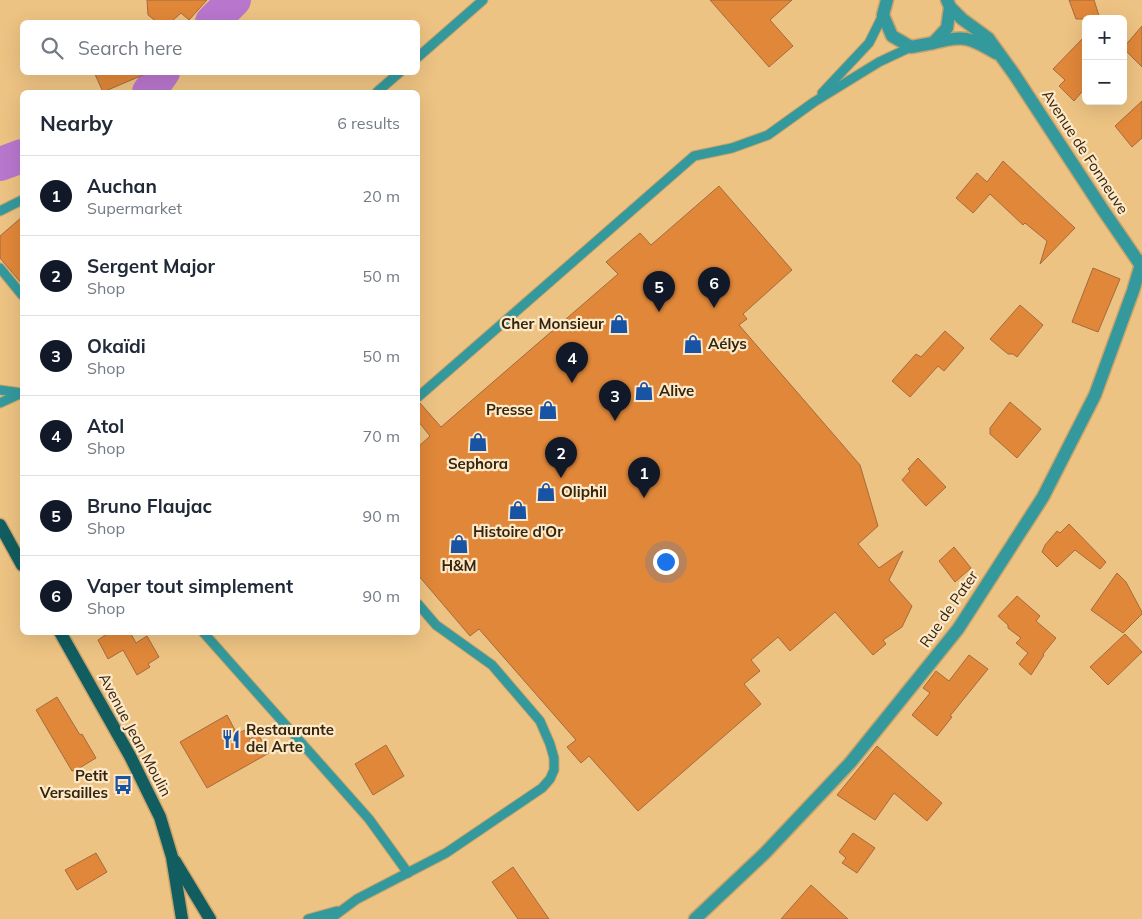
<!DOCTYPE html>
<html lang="en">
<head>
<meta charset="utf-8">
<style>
  body { margin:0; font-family:Mulish,sans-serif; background:#f6f6f7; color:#1f2937 }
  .controls { position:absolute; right:15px; top:15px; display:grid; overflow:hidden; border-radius:8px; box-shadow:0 5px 20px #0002 }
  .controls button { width:45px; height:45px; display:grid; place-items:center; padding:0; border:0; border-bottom:1px solid #e0e1e3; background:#fff; color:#1f2937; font:25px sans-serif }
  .you { position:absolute; left:665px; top:561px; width:18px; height:18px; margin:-12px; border:4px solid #fff; border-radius:50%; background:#1a73e8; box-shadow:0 0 0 8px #1a73e833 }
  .badge { display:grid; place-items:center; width:32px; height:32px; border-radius:50%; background:#111827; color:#fff; font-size:16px; font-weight:700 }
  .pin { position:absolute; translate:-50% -41px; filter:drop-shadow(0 1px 2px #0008) }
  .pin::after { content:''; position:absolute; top:26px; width:18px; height:15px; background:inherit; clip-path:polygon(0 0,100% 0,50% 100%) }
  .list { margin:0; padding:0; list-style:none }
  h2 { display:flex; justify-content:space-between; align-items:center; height:65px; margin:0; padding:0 20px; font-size:21px }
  h2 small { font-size:16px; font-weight:400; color:#747a83 }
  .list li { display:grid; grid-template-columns:32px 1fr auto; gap:15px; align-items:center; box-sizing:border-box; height:80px; padding:0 20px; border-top:1px solid #e0e1e3 }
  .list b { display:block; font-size:19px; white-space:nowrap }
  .list p { margin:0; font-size:16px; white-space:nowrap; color:#747a83 }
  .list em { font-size:16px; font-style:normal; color:#747a83 }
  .icon { flex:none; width:28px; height:28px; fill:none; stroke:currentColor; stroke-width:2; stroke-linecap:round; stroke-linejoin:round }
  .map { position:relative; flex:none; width:1142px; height:919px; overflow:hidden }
  .search { position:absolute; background:#fff; box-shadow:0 5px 20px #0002; left:20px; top:20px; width:400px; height:55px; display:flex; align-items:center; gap:12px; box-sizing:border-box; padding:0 18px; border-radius:8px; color:#747a83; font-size:19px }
  .panel { position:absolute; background:#fff; box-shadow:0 5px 20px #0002; left:20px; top:90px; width:400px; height:545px; border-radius:8px }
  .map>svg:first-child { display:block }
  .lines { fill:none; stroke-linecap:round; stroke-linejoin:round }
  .river { stroke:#b876cc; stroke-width:34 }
  .building { fill:#e08739; stroke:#a46b3e }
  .service-casing { stroke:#c8a36b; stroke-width:11 }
  .tertiary-casing { stroke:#c8a36b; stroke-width:15 }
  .primary-casing { stroke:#c8a36b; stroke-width:15 }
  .service { stroke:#34999c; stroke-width:9 }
  .tertiary { stroke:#34999c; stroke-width:12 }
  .primary { stroke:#115d5f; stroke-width:12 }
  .labels { text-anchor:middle; stroke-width:4.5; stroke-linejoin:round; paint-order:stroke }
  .street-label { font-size:15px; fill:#35250a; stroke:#fde8c9 }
  .poi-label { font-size:15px; font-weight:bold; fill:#35250a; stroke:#fde8c9; text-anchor:start }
</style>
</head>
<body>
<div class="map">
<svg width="1142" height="919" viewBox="0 0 1142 919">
  <rect width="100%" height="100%" fill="#edc383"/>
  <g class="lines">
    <!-- river -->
    <g class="river">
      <polyline points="212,22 234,0"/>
      <polyline points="149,92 163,72"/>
      <polyline points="0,164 22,156"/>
    </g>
  </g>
  <!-- building -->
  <g class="building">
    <polygon points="147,0 207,0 189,20 181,13 171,22 157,22 148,15"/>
    <polygon points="710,0 792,0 770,20 793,46 769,67"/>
    <polygon points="1069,0 1094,0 1100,19 1076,19"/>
    <polygon points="1142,26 1142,67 1123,48"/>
    <polygon points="1086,35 1086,87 1074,101 1059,86 1065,80 1053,69"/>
    <polygon points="94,72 150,72 103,92"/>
    <polygon points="1142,101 1142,138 1132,147 1115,126"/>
    <polygon points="1003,161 1075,228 1040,264 1047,241 1025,223 1023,225 990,194 973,213 956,198 977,173 987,182"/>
    <polygon points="719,186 792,270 743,314 747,319 739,325 860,465 878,526 858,544 879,568 903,551 889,580 912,606 902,627 883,640 886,644 873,655 835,612 790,651 778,637 751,660 760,671 744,684 761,704 638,811 589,756 581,763 567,747 576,740 479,629 470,636 418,575 418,447 430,436 418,421 418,403 420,403 441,427 618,274 606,262 620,250 640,233 651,245"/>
    <polygon points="22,217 22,284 0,258 0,236"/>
    <polygon points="1093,268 1120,279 1098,332 1072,322"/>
    <polygon points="1020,305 1043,325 1017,357 1013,354 1008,354 990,339"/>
    <polygon points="945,331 964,348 944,371 938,366 910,397 892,381 916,354 921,357"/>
    <polygon points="1010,402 1041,429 1017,458 990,434 990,428"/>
    <polygon points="918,458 946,487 926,506 902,480 910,471 908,469"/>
    <polygon points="1069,524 1106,562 1100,569 1075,550 1057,567 1042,552 1045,545 1057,531 1060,533"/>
    <polygon points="954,547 971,568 955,582 939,561"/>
    <polygon points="1117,573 1126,582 1142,612 1142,614 1123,633 1091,610"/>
    <polygon points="1017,596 1040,616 1036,621 1056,638 1043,654 1044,655 1031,675 1019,664 1028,653 1016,643 1021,638 1008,628 1008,625 998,616"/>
    <polygon points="110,632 130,632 136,643 147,636 159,657 148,664 150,667 137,675 123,650 108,659 98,640"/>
    <polygon points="1125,634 1142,652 1108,685 1090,667"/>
    <polygon points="969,655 988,669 950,716 952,717 937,736 912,715 930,693 923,688 936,671 949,681"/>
    <polygon points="57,697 80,735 82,734 96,758 76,770 72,771 36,710"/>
    <polygon points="227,715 237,734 245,730 250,739 258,734 269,753 207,788 180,742"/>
    <polygon points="386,745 404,776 373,795 355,764"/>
    <polygon points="877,746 942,803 927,821 894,793 875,820 837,795"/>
    <polygon points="853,833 875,848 857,873 842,863 846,858 839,852"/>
    <polygon points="96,853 107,872 77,890 65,870"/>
    <polygon points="513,867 549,919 518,919 492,882"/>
    <polygon points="811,885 848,919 781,919"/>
  </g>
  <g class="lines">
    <!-- service casing -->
    <g class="service-casing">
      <g id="service">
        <polyline points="418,57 483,0"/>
        <polyline points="377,92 400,72"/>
        <polyline points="822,93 869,43 883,15"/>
        <polyline points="0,211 22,200"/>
        <polyline points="0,268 22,295"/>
        <polyline points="0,390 22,393"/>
        <polyline points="418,397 694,156 732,148 768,135 814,102 879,62 911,47"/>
        <polyline points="0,403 22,393"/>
        <polyline points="203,632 369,819 408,873"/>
        <polyline points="308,919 337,911"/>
        <polyline points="330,919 357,899 446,853 542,788 550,779 554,770 554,758 550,744 540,721 492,665 436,625 418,604"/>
      </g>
    </g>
    <!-- tertiary casing -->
    <g class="tertiary-casing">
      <g id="tertiary">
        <polyline points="887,0 883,15 892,36 911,47 933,43 947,28 950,7"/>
        <polyline points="947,0 950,7 962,19 988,38 1014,74 1103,210 1142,267"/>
        <path d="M 933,43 C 964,35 969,37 996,53"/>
        <polyline points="695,919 765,853 850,763 958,629 1043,497 1095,395 1133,291 1142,261"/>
      </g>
    </g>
    <!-- primary casing -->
    <g class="primary-casing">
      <g id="primary">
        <polyline points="0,525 22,565"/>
        <polyline points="60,632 130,756 160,817 172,857 182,919"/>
        <polyline points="175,861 210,919"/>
      </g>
    </g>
    <!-- service -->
    <use href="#service" class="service"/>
    <!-- tertiary -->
    <use href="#tertiary" class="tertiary"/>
    <!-- primary -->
    <use href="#primary" class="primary"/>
  </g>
  <!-- icons -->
  <defs>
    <g id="shop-bare" transform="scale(1.5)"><path d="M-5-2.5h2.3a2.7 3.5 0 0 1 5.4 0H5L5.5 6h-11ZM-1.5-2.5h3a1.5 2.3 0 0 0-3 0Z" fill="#1853a4" stroke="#fde8c9" stroke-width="2.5" paint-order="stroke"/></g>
    <g id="restaurant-bare" transform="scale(1.5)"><path d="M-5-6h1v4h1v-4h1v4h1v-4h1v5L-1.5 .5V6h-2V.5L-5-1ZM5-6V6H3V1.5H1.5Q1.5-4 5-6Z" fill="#1853a4" stroke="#fde8c9" stroke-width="2.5" paint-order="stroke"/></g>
    <g id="bus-bare" transform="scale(1.5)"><path d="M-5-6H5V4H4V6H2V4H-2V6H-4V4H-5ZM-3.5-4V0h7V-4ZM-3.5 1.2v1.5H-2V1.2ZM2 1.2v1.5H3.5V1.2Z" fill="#1853a4" stroke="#fde8c9" stroke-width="2.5" paint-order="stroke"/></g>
  </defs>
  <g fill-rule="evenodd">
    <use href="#shop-bare" x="619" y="324"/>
    <use href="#shop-bare" x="693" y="344"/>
    <use href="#shop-bare" x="644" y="391"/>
    <use href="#shop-bare" x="548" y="410"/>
    <use href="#shop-bare" x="478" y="442"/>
    <use href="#shop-bare" x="546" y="492"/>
    <use href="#shop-bare" x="518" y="510"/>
    <use href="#shop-bare" x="459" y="544"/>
    <use href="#restaurant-bare" x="231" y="739"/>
    <use href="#bus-bare" x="123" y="785"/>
  </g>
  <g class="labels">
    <!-- street labels -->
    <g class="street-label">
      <text transform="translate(1085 152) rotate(57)" y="5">Avenue de Fonneuve</text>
      <text transform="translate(949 609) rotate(-55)" y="5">Rue de Pater</text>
      <text transform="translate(135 735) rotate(62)" y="5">Avenue Jean Moulin</text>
    </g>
    <!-- poi labels -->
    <g class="poi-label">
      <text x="604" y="329" text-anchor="end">Cher Monsieur</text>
      <text x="708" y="349">Aélys</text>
      <text x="659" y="396">Alive</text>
      <text x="533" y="415" text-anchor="end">Presse</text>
      <text x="478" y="469" text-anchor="middle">Sephora</text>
      <text x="561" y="497">Oliphil</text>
      <text x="518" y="537" text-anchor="middle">Histoire d'Or</text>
      <text x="459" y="571" text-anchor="middle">H&amp;M</text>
      <text x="246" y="735">Restaurante<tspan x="246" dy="17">del Arte</tspan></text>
      <text x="108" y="781" text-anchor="end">Petit<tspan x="108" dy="17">Versailles</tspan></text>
    </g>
  </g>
</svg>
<div class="controls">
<button>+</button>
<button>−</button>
</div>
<div class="you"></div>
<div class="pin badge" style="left:644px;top:498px">1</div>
<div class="pin badge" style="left:561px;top:478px">2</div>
<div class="pin badge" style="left:615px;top:421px">3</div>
<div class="pin badge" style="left:572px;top:383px">4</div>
<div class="pin badge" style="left:659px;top:312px">5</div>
<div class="pin badge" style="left:714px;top:308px">6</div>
<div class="search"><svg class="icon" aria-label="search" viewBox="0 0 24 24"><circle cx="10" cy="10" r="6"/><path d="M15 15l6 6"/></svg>Search here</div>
<section class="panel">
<h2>Nearby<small>6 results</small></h2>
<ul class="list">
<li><span class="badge">1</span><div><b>Auchan</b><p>Supermarket</p></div><em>20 m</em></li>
<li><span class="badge">2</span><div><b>Sergent Major</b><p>Shop</p></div><em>50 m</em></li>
<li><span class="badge">3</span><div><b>Okaïdi</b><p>Shop</p></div><em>50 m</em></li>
<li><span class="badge">4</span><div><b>Atol</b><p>Shop</p></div><em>70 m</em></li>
<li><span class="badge">5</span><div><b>Bruno Flaujac</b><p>Shop</p></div><em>90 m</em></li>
<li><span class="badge">6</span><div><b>Vaper tout simplement</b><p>Shop</p></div><em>90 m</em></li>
</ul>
</section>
</div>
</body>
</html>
